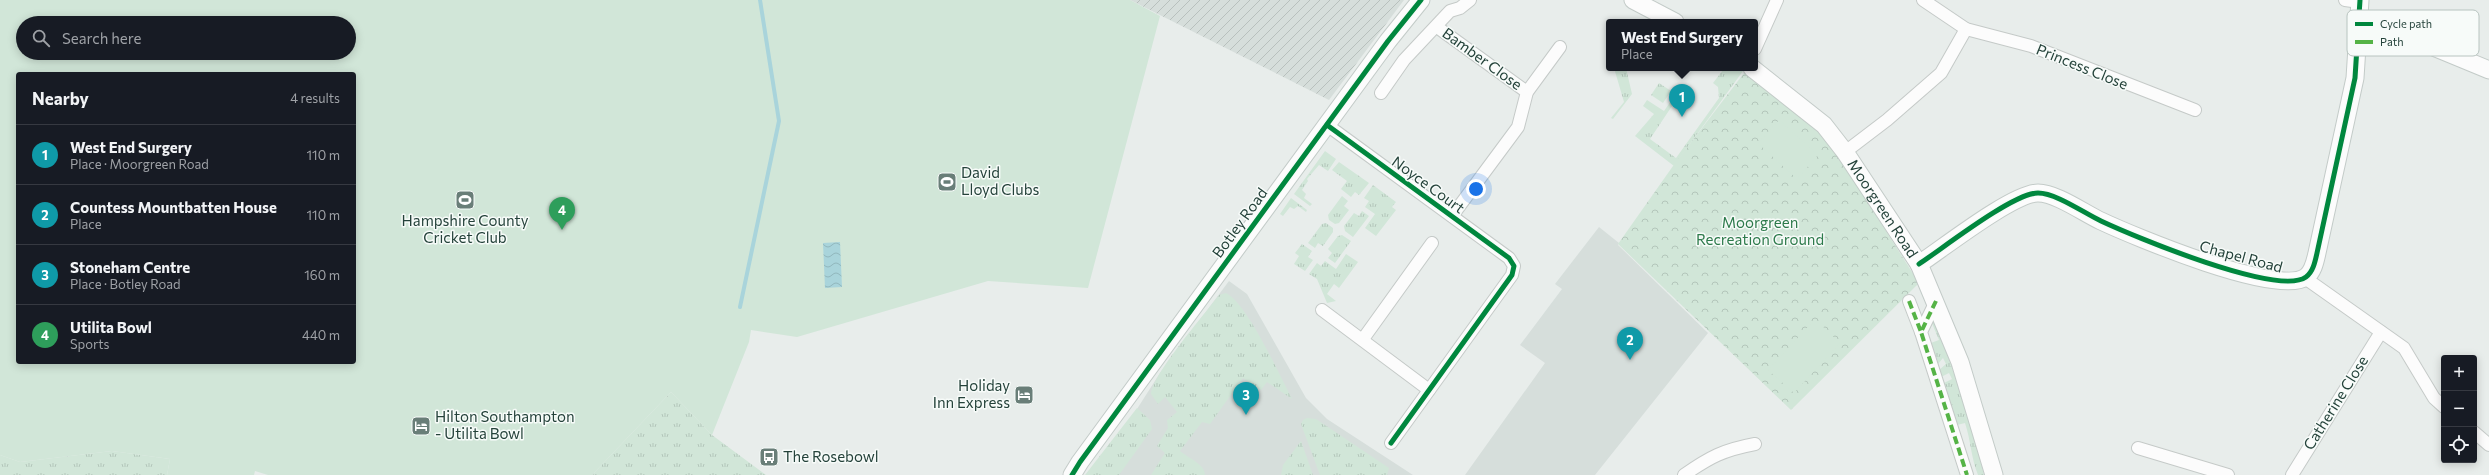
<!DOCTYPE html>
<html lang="en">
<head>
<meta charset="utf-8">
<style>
  body { margin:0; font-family:Commissioner,sans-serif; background:#242831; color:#f1f3f6 }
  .controls { position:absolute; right:12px; bottom:12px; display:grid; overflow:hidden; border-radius:4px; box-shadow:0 2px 10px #0003 }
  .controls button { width:36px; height:36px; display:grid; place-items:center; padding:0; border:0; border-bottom:1px solid #363941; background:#171b24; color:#f1f3f6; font:20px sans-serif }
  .you { position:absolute; left:1476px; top:189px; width:14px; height:14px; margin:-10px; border:3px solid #fff; border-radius:50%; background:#1a73e8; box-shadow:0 0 0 6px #1a73e833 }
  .badge { display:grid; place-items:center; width:26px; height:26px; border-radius:50%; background:#697e78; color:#fff; font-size:13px; font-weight:700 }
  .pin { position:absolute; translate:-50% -33px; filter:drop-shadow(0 1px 2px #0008) }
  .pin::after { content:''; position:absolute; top:21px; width:14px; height:12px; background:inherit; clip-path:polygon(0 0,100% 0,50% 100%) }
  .popup { position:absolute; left:1606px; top:19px; width:152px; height:52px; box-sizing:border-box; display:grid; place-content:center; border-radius:4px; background:#171b24; filter:drop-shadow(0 1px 3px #0005); font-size:13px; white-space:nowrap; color:#9ea1a6 }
  .popup b { font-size:15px; color:#f1f3f6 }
  .popup::after { content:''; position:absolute; left:50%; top:100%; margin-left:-8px; border:8px solid transparent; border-top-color:#171b24 }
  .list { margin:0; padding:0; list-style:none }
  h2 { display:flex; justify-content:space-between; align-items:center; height:52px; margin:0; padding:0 16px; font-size:17px }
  h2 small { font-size:13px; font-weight:400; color:#9ea1a6 }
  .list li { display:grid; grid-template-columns:26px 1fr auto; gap:12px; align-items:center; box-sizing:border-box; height:60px; padding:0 16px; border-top:1px solid #363941 }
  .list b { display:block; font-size:15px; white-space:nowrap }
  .list p { margin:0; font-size:13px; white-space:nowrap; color:#9ea1a6 }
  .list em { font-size:13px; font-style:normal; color:#9ea1a6 }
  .icon { flex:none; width:22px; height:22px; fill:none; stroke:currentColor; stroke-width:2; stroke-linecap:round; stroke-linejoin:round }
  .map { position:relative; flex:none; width:2489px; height:475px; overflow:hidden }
  .search { position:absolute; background:#171b24; box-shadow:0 2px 10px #0003; left:16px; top:16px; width:340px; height:44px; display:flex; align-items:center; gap:10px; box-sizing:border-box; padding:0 14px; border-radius:22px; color:#9ea1a6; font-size:15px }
  .panel { position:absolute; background:#171b24; box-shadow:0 2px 10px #0003; left:16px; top:72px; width:340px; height:292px; border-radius:4px }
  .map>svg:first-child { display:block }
  .built { fill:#d6dedb }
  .industrial { fill:url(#industrial-furrows) }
  .grass { fill:url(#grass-tufts) }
  .park { fill:url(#park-crowns) }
  .garden { fill:#d1e6d8; fill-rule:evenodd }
  .water { fill:url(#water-waves) }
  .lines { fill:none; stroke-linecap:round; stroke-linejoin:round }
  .stream { stroke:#a9d4db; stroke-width:4 }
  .street-casing { stroke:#c5cac8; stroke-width:14 }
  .secondary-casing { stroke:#c3cbc8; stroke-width:19 }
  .street { stroke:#fcfcfc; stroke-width:12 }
  .secondary { stroke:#fcfcfc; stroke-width:17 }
  .quiet { stroke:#55b346; stroke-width:4; stroke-dasharray:8 4; stroke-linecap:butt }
  .cycleway-casing { stroke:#f7fbf9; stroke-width:8 }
  .cycleway { stroke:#00873e; stroke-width:5 }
  .labels { text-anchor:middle; stroke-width:3; stroke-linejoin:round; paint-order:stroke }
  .street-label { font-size:15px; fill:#24423a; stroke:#f7fbf9 }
  .poi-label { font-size:15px; fill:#24423a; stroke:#f7fbf9; text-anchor:start }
  .park-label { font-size:15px; fill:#2d7a4b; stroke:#f7fbf9 }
  .key { fill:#f7fbf9; stroke:#b8c4c0; stroke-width:1 }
  .key-label { font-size:11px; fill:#24423a }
</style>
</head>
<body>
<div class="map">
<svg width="2489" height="475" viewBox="0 0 2489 475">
  <defs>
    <pattern id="industrial-furrows" width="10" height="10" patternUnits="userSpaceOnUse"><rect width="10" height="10" fill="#d6dedb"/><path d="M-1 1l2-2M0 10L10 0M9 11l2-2" fill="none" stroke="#b8c0bd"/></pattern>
    <pattern id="grass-tufts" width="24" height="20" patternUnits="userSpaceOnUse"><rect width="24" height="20" fill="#d1e6d8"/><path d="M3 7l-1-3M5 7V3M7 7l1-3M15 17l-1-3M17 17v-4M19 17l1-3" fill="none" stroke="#b3c6ba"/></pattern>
    <pattern id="park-crowns" width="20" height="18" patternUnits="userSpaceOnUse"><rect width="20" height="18" fill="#d1e6d8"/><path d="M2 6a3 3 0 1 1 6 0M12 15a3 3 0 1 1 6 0" fill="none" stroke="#b3c6ba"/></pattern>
    <pattern id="water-waves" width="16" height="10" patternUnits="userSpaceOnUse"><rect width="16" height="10" fill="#a9d4db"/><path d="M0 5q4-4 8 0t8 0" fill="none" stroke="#91b7bd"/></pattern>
  </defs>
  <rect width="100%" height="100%" fill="#e8edeb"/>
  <!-- built -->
  <g class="built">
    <polygon points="1599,227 1619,243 1618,245 1708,333 1595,475 1465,475 1545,363 1520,345 1562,289 1555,284"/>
    <polygon points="1229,281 1247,294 1306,398 1327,419 1413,475 1086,475 1137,409 1160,373"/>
  </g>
  <!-- industrial -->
  <polygon class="industrial" points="1130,0 1404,0 1329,100"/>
  <!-- grass -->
  <g class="grass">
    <polygon points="1614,68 1626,68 1632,94 1613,119 1611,118 1624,102"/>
    <polygon points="1720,68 1737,68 1743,71 1674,166 1635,136 1654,114 1643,106 1647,100 1664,111 1673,98 1676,100 1650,139 1676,158 1719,98 1718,87 1713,83 1723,70"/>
    <polygon points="1659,83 1671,91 1663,103 1651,95"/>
    <polygon points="1325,151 1336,159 1328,171 1319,165 1307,179 1308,181 1302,190 1306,194 1304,198 1312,204 1310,206 1294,194"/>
    <polygon points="1339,162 1369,183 1359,195 1355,192 1351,197 1341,189 1347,181 1332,170"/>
    <polygon points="1373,185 1396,202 1392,207 1396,210 1376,236 1365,228 1375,214 1365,207 1369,201 1364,198"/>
    <polygon points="1342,196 1348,201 1344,206 1349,210 1339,223 1335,224 1329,220 1328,215"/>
    <polygon points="1291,198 1307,210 1306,212 1298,206 1294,209 1290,207 1283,216 1280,214"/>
    <polygon points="1362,211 1369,216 1353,237 1345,231 1344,226 1354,213 1359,216"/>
    <polygon points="1326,223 1333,228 1333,232 1323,246 1318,243 1315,248 1308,243 1322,224"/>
    <polygon points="1342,235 1351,241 1335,263 1328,258 1332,253 1328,249 1338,236"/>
    <polygon points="1302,244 1312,251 1308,257 1313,260 1305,271 1294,264 1299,256 1295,253"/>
    <polygon points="1346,254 1358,262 1339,288 1334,284 1327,294 1336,301 1327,303 1317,279 1309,274 1317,263 1321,266 1325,261 1336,269"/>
    <path d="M 1226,293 C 1247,303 1280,376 1292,399 L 1267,382 L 1261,390 L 1243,378 L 1210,424 L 1202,422 L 1180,451 C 1188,458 1205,464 1205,475 L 1151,475 L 1165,453 L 1157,446 L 1168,428 L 1167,420 L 1177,412 L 1165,397 L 1158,404 L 1151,394 C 1153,373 1205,314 1219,295 Z"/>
    <path d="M 1935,318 L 1973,429 L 1984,475 L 1978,475 C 1971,458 1971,441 1965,423 L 1957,425 L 1944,383 L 1952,379 L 1949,373 L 1941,377 L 1939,370 L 1946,364 L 1943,358 L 1938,364 L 1928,344 L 1939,340 L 1931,321 Z"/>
    <polygon points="671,392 712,435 766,475 592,475"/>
    <polygon points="1137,408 1150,420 1152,429 1119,475 1085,475"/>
    <polygon points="1307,418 1316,419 1389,468 1387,475 1320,475 1301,424 1303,420"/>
    <polygon points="1301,441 1313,475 1281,475 1283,465"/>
    <polygon points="112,451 170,459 167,475 0,475 0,455 20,462"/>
  </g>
  <!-- park -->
  <polygon class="park" points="1744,73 1821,129 1919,283 1791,410 1618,244 1673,166"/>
  <!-- garden -->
  <g class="garden">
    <path d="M 0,0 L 1130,0 L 1160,16 L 1088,288 L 988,281 L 797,337 L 751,330 L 749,342 L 712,435 L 671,392 L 592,475 L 268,475 L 255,471 L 254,475 L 167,475 L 170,459 L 112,451 L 20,462 L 0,455 ZM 23,23 L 349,23 L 349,53 L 23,53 ZM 18,74 L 354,74 L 354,362 L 18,362 Z"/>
    <polygon points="1779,120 1818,155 1797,179 1758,143"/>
    <polygon points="1815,319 1840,343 1794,393 1768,370"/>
  </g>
  <!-- water -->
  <polygon class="water" points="840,242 842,287 825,288 823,243"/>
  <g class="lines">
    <!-- stream -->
    <polyline class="stream" points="740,307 779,121 760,0"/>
    <!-- street casing -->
    <g class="street-casing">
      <g id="street">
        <polyline points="1923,0 1966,29 2031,46 2195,110"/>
        <polyline points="2345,0 2360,2"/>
        <polyline points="1437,27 1527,92"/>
        <polyline points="1755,49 1777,0"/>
        <polyline points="1381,93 1404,60 1450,11 1460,8 1470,0"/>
        <polyline points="1327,125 1509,258 1514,266 1512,275 1391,443"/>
        <polyline points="1845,152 1887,120 1941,73 1966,29"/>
        <polyline points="1452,216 1518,127 1527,92 1560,47"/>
        <polyline points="2305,278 2404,348 2434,398 2444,407"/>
        <polyline points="1909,301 1921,332"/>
        <polyline points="1936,301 1921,332 1967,475"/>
        <polyline points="1322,310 1429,390"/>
        <polyline points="1363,339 1432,243"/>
        <polyline points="2474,432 2489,445"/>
        <polyline points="2138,448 2228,475"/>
        <path d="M 1684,475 C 1710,457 1723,450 1755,444"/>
        <polyline points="2292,475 2381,332"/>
      </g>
    </g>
    <!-- secondary casing -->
    <g class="secondary-casing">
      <g id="secondary">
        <polyline points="1633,0 1675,22"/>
        <polyline points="2359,23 2392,30 2489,70"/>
        <path id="s1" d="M 1752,68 L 1824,125 L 1845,152 L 1919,264 L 1960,362 L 1994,475"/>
        <path d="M 1919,264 C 1942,249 2013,193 2038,193 C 2056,193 2084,213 2101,221 C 2133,236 2278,297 2306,277 C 2313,272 2315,262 2317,253 L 2355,78 L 2360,0"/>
        <polyline points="1072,475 1080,462 1388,41 1421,0"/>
      </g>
    </g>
    <!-- street -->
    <use href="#street" class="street"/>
    <!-- secondary -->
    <use href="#secondary" class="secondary"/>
    <!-- quiet -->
    <g class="quiet">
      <polyline points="1909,301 1921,332"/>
      <polyline points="1936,301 1921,332 1967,475"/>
    </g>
    <!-- cycleway casing -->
    <g class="cycleway-casing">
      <g id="cycleway">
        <polyline points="1327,125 1509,258 1514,266 1512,275 1391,443"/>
        <path d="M 1919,264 C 1942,249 2013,193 2038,193 C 2056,193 2084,213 2101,221 C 2133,236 2278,297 2306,277 C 2313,272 2315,262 2317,253 L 2355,78 L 2360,0"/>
        <polyline points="1072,475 1080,462 1388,41 1421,0"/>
      </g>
    </g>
    <!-- cycleway -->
    <use href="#cycleway" class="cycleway"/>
  </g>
  <!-- icons -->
  <defs>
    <g id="stadium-square" transform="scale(1)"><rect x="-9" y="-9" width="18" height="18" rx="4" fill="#697e78" stroke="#f7fbf9"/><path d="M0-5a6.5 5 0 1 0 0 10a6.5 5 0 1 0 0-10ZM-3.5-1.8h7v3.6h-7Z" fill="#fff"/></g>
    <g id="hotel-square" transform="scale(1)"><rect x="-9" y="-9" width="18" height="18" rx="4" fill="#697e78" stroke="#f7fbf9"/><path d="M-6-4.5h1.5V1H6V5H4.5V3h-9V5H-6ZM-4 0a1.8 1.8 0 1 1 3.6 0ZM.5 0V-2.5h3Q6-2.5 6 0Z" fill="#fff"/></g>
    <g id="bus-square" transform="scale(1)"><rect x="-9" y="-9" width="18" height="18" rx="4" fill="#697e78" stroke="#f7fbf9"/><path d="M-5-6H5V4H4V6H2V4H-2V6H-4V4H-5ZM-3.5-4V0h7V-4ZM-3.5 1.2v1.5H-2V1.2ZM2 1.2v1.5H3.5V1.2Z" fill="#fff"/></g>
  </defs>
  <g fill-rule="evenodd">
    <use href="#stadium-square" x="947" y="182"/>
    <use href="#stadium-square" x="465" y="200"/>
    <use href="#hotel-square" x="1024" y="395"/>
    <use href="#hotel-square" x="421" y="426"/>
    <use href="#bus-square" x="769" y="457"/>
  </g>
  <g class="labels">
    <!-- street labels -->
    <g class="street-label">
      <text transform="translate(1482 59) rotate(36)" y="5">Bamber Close</text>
      <text transform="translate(2082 67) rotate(22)" y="5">Princess Close</text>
      <text transform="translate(1428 185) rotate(36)" y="5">Noyce Court</text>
      <text dy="5" stroke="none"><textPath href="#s1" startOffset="194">Moorgreen Road</textPath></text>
      <text transform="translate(1240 223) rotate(-54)" y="5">Botley Road</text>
      <text transform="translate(2241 257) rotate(15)" y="5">Chapel Road</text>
      <text transform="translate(2336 403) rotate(-58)" y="5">Catherine Close</text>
    </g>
    <!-- poi labels -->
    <g class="poi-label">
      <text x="961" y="178">David<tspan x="961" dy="17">Lloyd Clubs</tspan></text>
      <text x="465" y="226" text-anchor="middle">Hampshire County<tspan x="465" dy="17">Cricket Club</tspan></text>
      <text x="1010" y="391" text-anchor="end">Holiday<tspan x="1010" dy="17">Inn Express</tspan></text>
      <text x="435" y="422">Hilton Southampton<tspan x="435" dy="17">- Utilita Bowl</tspan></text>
      <text x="783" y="462">The Rosebowl</text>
    </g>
    <!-- park labels -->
    <g class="park-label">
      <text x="1760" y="228">Moorgreen<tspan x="1760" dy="17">Recreation Ground</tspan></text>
    </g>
  </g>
  <!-- legend -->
  <rect x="2347" y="10" width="132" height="46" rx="6" class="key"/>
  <rect x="2355" y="22" width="18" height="4" fill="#00873e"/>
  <rect x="2355" y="40" width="18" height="4" fill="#55b346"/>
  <g class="key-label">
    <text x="2380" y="28">Cycle path</text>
    <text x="2380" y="46">Path</text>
  </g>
</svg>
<div class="controls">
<button>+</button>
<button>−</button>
<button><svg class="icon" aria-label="locate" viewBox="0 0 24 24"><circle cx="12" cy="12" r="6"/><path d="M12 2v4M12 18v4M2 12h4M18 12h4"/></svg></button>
</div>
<div class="you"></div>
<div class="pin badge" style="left:1682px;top:117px;background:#0f9aa8">1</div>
<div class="popup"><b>West End Surgery</b>Place</div>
<div class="pin badge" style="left:1630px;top:360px;background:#0f9aa8">2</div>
<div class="pin badge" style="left:1246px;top:415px;background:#0f9aa8">3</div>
<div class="pin badge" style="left:562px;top:230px;background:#2e9e5b">4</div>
<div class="search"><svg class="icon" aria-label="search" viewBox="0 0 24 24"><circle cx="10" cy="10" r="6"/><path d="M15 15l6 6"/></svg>Search here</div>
<section class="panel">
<h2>Nearby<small>4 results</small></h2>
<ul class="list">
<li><span class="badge" style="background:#0f9aa8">1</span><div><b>West End Surgery</b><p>Place · Moorgreen Road</p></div><em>110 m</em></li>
<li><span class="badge" style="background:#0f9aa8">2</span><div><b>Countess Mountbatten House</b><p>Place</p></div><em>110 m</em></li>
<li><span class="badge" style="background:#0f9aa8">3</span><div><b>Stoneham Centre</b><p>Place · Botley Road</p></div><em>160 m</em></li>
<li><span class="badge" style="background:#2e9e5b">4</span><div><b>Utilita Bowl</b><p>Sports</p></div><em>440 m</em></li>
</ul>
</section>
</div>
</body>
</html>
